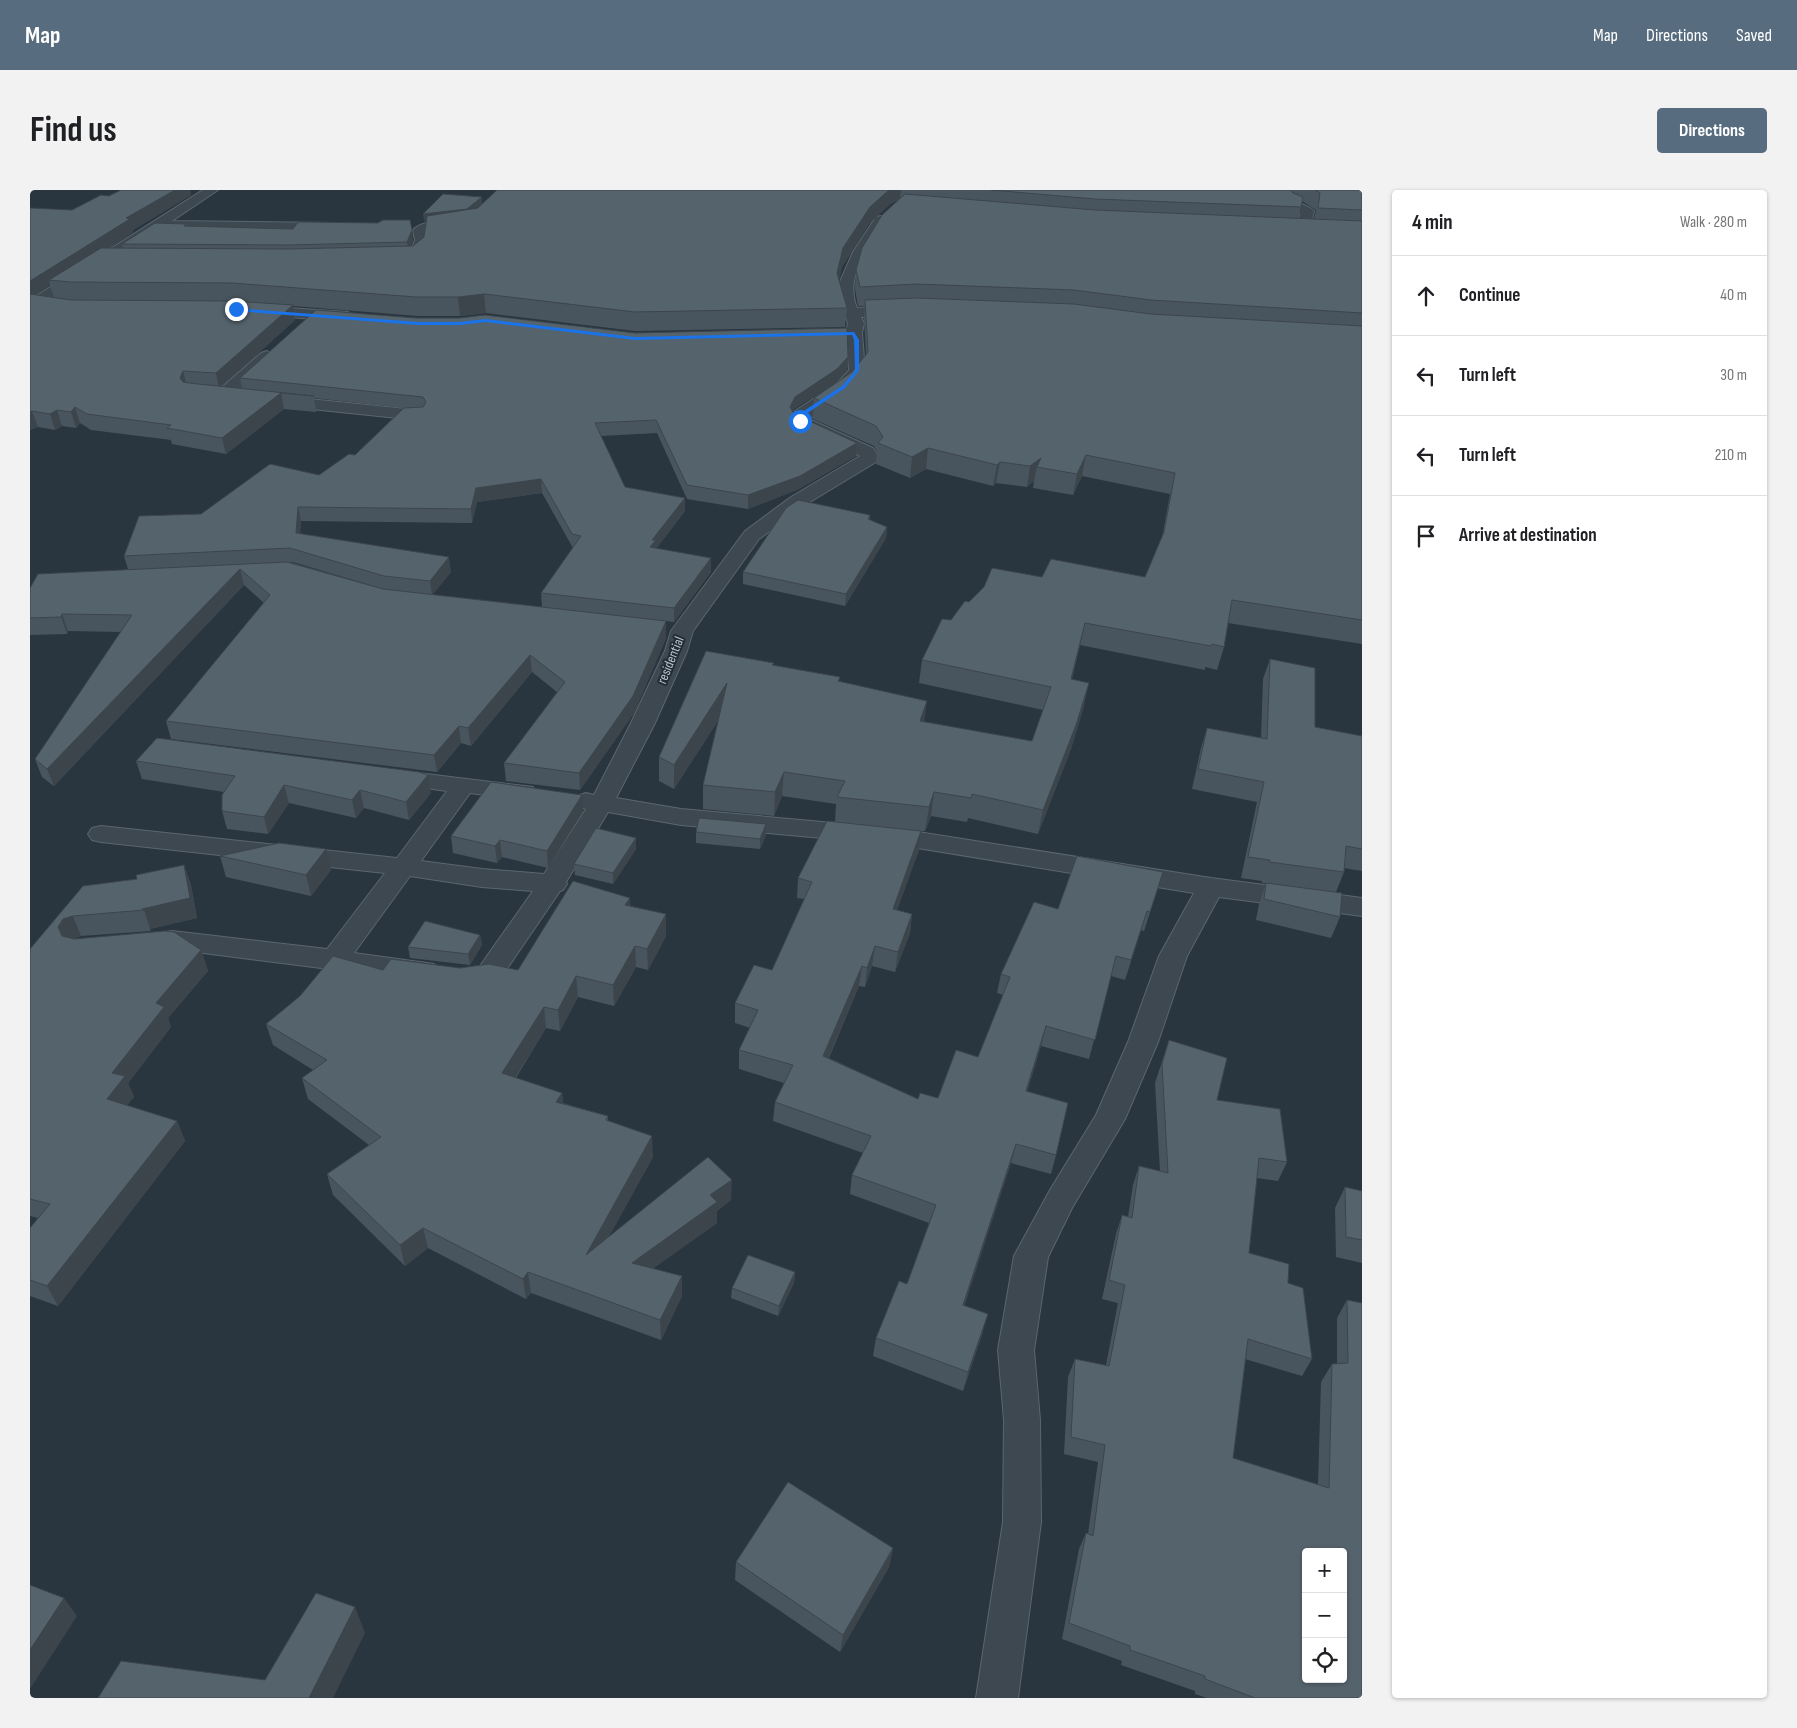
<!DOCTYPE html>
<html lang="en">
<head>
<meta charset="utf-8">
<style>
  body { margin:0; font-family:"Sofia Sans Condensed",sans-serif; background:#f2f2f2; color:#202124 }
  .controls { position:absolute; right:15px; bottom:15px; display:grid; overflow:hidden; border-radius:5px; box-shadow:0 1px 4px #0004 }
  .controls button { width:45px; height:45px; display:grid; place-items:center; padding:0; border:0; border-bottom:1px solid #e0e0e0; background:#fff; color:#202124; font:25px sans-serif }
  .stop { position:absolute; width:15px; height:15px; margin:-11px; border:4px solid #1a73e8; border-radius:50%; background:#fff }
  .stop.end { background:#1a73e8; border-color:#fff; box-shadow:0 1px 5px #0008 }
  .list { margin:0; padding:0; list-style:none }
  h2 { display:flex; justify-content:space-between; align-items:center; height:65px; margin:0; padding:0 20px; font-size:21px }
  h2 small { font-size:16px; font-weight:400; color:#757577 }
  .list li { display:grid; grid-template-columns:32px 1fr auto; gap:15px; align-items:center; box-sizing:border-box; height:80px; padding:0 20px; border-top:1px solid #e0e0e0 }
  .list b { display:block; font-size:19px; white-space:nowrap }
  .list em { font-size:16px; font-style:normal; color:#757577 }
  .icon { flex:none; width:28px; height:28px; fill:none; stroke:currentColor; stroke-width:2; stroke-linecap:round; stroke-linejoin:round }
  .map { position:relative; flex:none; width:1332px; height:1508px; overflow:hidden; border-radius:5px }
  header { display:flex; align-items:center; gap:30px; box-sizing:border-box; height:70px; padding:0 25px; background:#576c7f; color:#fff }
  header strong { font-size:24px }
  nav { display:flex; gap:28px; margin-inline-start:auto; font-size:18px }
  .intro { display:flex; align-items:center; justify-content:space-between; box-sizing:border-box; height:120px; padding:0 30px }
  h1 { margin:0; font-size:35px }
  .button { padding:12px 22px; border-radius:5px; background:#576c7f; color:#fff; font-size:18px; font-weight:700 }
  main { display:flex; gap:30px; padding:0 30px }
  aside { flex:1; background:#fff; border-radius:5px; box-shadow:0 1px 4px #0004 }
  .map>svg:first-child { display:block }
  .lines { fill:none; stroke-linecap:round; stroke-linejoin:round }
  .street-casing { stroke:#5b666e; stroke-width:2 }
  .street { fill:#3d4850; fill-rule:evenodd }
  .wall { fill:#49555e; fill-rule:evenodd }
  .shaded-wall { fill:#3c454c }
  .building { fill:#55636d; stroke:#3c454c; fill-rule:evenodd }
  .route { fill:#1a73e8 }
  .labels { text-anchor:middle; stroke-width:4; stroke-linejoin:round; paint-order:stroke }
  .street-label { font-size:14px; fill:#bac3ca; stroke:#222d36 }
</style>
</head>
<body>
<header>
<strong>Map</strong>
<nav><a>Map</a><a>Directions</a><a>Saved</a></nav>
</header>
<div class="intro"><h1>Find us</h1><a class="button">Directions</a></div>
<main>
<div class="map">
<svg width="1332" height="1508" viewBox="0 0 1332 1508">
  <rect width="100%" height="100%" fill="#293640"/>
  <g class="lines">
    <!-- street casing -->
    <g class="street-casing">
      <g id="street">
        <polygon points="173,0 188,0 142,31 303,33 310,37 303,41 130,39 19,110 35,113 37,116 35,119 30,120 0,116 0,110"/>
        <path d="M 1238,2 C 1258,3 1253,2 1269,12 C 1274,16 1279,16 1284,21 L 1279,43 L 1274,44 L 1267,40 L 1270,23 L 1259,18 L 1252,11 L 1233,9 L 1232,6 L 1233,3 Z"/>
        <path d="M 851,26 L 858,30 C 839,56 814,85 827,118 L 872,116 L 880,121 L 872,126 L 831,127 L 834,133 L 832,143 L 835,181 L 819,201 L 779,229 L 843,258 L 849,268 L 846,272 L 775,315 L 729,349 L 663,441 L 657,461 L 624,535 L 586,608 L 651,619 L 869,639 L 1181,688 L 1332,708 L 1332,726 L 1189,707 L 1157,766 L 1128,852 L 1095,929 L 1042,1018 L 1018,1067 L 1004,1160 L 1010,1230 L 1011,1332 L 988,1508 L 946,1508 L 973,1332 L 974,1230 L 968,1160 L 984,1066 L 1020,1000 L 1066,925 L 1098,852 L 1129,766 L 1164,703 L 869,655 L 651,635 L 578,622 L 536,692 L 537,694 L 533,700 L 530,701 L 468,792 L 434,797 L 424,794 L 420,787 L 424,780 L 450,776 L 503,701 L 452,697 L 380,686 L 324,763 L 404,774 L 408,781 L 404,788 L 394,791 L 142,759 L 124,762 L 114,759 L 110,752 L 114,745 L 142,741 L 297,759 L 355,683 L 71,652 L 62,650 L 58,644 L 62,638 L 71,636 L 367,668 L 417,601 L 354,592 L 351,587 L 354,582 L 363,580 L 503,597 L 506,602 L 503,607 L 494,610 L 440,603 L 391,671 L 452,679 L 514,684 L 556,619 L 547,616 L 544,611 L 547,606 L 556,603 L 564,605 L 600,535 L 635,461 L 641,441 L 715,341 L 761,307 L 830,266 L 764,235 L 761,231 L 765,221 L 807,193 L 819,180 L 816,143 L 818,133 L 810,110 L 808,96 L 823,62 L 846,27 Z"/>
        <path d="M 432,29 L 437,30 L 439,33 L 437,36 L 397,42 L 399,50 L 390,71 L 368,73 L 361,69 L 363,66 L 380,64 L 385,50 L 383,40 C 393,29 418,31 432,29 Z"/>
        <polygon points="228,116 318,122 326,127 318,132 223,124 220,121"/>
        <polygon points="237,161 245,166 243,169 200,209 188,209 186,205 188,201 231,163"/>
        <polygon points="249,206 387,220 393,221 396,225 393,229 387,230 243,215 241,211 243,207"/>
      </g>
    </g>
    <!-- street -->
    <use href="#street" class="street"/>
  </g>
  <!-- wall -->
  <g class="wall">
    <path d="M 91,0 L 160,0 L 161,5 L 103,40 L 103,42 L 79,58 L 93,58 L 92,54 L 156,34 L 157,36 L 383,50 L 381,56 L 383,56 L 394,47 L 396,31 L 394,31 L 452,14 L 467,0 L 1332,0 L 1332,454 L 1198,433 L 1194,457 L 1187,480 L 1175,477 L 1175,480 L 1050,455 L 1042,489 L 1054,516 L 1041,559 L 1008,644 L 938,628 L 937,632 L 901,626 L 895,641 L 891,641 L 889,660 L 867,720 L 882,724 L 880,743 L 865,782 L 842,776 L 835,797 L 829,796 L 799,868 L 888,909 L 908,908 L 948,867 L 973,805 L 967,803 L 971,784 L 1028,719 L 1133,682 L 1114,741 L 1111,740 L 1095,790 L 1081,786 L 1059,869 L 1011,856 L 997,902 L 1026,965 L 1021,984 L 981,973 L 934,1115 L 953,1142 L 933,1201 L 843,1166 L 846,1148 L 877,1094 L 899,1033 L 820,1004 L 822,985 L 833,963 L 743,931 L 745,912 L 754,893 L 709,879 L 709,860 L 720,838 L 705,833 L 705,813 L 742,780 L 774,709 L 767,708 L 768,688 L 805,631 L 806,614 L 752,606 L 744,626 L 673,619 L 673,595 L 689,529 L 644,599 L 629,591 L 629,567 L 744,473 L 743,476 L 810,487 L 809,492 L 894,532 L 1002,551 L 1013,520 L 889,493 L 892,470 L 921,430 L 939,412 L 1012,387 L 1115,387 L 1132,348 L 1140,304 L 1052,286 L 1043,305 L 1003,298 L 1004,291 L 997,297 L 966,293 L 963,296 L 896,279 L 880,288 L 846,274 L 847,262 L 844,256 L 783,229 L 784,208 L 822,182 L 836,165 L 834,129 L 835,116 L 828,116 L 825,99 L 826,80 L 868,10 L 860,14 L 839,34 L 812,77 L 809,89 L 817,118 L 815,137 L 605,141 L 456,123 L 430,126 L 388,126 L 263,116 L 265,130 L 191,197 L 212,199 L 210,188 L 386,128 L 605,143 L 818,167 L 817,179 L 806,192 L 764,219 L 763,222 L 764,224 L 827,253 L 826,266 L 769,299 L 718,319 L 657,309 L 627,243 L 571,246 L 595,297 L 655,321 L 626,359 L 681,382 L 644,432 L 636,431 L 636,448 L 604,523 L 550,600 L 476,591 L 474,573 L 527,502 L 502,482 L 441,556 L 431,553 L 407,582 L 141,549 L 136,531 L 234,413 L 214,395 L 24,596 L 12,587 L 5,569 L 91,442 L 38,441 L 37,444 L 0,445 L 0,398 L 98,379 L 94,366 L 171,324 L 289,285 L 325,265 L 374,218 L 284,208 L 286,222 L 254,219 L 196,264 L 142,254 L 141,250 L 61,240 L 50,233 L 46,238 L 32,236 L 25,240 L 8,237 L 0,240 L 0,18 L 42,20 L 79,6 ZM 1272,11 L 1286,20 L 1284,29 L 1268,28 ZM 20,95 L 24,108 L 5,105 ZM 512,303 L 543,358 L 511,403 L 512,417 L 402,405 L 421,382 L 270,343 L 271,331 L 442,333 L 447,312 ZM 260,372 L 263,372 L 354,399 Z"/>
    <polygon points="840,325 840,330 857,337 856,348 815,416 713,394 713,382"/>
    <polygon points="1240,469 1285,537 1332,546 1332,681 1314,678 1314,682 1306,702 1310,727 1301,748 1226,730 1229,714 1236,693 1232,693 1232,691 1211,688 1227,612 1162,599 1171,558 1177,538 1231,548 1233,489"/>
    <polygon points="106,571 401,603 379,630 334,618 326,628 259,613 238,644 197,639 192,621 194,602 112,589"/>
    <polygon points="553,621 518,678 472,667 467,673 423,663 421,646"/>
    <polygon points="736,634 736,645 730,659 666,653 666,642"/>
    <polygon points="606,648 606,659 583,694 545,685 544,674"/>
    <polygon points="190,666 301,680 281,706 196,687"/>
    <polygon points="154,675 161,695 167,728 120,739 121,741 51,746 42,749 171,760 178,781 138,828 141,837 98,893 104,907 97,915 147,931 155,951 28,1116 0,1106 0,1038 8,1028 0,1026 0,759 53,696 107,689"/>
    <polygon points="600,716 636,746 618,780 606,777 584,816 548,807 530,841 516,838 486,888 532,903 533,913 578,926 578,931 623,967 579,1046 701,1010 687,1021 687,1033 623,1078 652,1106 631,1150 501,1103 496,1109 398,1058 375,1076 303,1005 297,984 339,955 278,909 272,888 283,880 243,855 236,834 353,780 430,778 488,780"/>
    <polygon points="450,745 452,755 440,775 380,768 378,757"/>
    <polygon points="1139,850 1187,910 1257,972 1248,991 1227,988 1219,1063 1258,1093 1282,1169 1272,1186 1215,1169 1203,1268 1288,1295 1291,1192 1302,1174 1307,1174 1307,1128 1317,1110 1332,1508 1177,1508 1165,1504 1165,1501 1091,1475 1092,1471 1032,1449 1049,1359 1056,1343 1058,1344 1068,1272 1034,1264 1038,1187 1045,1169 1076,1175 1088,1113 1072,1109 1086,1044 1092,1025 1098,1027 1103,995 1109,976 1130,981 1125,893"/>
    <polygon points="1315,997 1332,1001 1332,1073 1306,1067 1305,1018"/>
    <polygon points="765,1082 764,1093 748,1126 701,1108 702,1098"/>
    <polygon points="863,1358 859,1377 810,1462 705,1390 706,1372"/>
  </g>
  <!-- shaded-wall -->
  <g class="shaded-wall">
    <polygon points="145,0 160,0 161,5 103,40 103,42 26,91 19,90 20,95 0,108 0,91 96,28"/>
    <polygon points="859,0 871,0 870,9 860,14 839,34 812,77 806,101 807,83 813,58 840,17"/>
    <polygon points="452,7 452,15 437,26 394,31 393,24"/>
    <polygon points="382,40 383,50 379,62 377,52"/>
    <polygon points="454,104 456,123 430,126 428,107"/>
    <polygon points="263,115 265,130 189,198 186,183"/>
    <polygon points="818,167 817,179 806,192 764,219 759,230 760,217 765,207"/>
    <polygon points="153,181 157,196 153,203 150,188"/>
    <polygon points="251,203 254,219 196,264 192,248"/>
    <polygon points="45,217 50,233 46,238 41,222"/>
    <polygon points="27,220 32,236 25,240 20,224"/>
    <polygon points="2,221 8,237 0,240 0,222"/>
    <polygon points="827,253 826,266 769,299 718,319 718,305"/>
    <polygon points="898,258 896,279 880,288 882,267"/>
    <polygon points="1056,265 1052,286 1043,305 1047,284"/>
    <polygon points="1011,268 1007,277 1004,291 997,297 1000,276"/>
    <polygon points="970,272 966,293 963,296 967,275"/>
    <polygon points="511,289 512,303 447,312 442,333 441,319 446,298"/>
    <polygon points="655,308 655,321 626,359 620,357 622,350"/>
    <polygon points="268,317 271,331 269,357 266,343"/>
    <polygon points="857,337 856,348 815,416 816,404"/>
    <polygon points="419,367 421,382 402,405 400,391"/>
    <polygon points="681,368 681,382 644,432 644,418"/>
    <polygon points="210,379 214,395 24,596 17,579"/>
    <polygon points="32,424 38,441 37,444 31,427"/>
    <polygon points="636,431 636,448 604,523 550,600 549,583"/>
    <polygon points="1055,433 1050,455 1036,512 1041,489"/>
    <polygon points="500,465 502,482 441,556 438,538"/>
    <polygon points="697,493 697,516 644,599 644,575"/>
    <polygon points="1059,493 1054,516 1041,559 1008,644 1013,620"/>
    <polygon points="897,511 894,534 890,531"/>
    <polygon points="429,536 431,553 407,582 404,565"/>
    <polygon points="754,582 752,606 744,626 745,602"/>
    <polygon points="398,585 401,603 379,630 376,612"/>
    <polygon points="254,595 259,613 238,644 234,627"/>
    <polygon points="330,600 334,618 326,628 322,610"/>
    <polygon points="904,602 901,626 895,641 899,617"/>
    <polygon points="552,605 553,621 518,678 517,661"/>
    <polygon points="736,634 736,645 730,659 730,649"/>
    <polygon points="891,641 889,660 860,739 863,719"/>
    <polygon points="606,648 606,659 583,694 583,683"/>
    <polygon points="470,650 472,667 467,673 465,656"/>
    <polygon points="296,659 301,680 281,706 276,685"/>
    <polygon points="154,675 161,695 167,728 120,739 114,720 112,719"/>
    <polygon points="600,708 601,729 595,715"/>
    <polygon points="636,724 636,746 618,780 617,759"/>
    <polygon points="882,724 880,743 865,782 868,762"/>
    <polygon points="43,726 51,746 41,749 36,757 28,737 33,729"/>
    <polygon points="450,745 452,755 440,775 438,764"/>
    <polygon points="605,756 606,777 584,816 583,795"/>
    <polygon points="845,756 842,776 835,797 837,778"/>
    <polygon points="171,760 178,781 138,828 141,837 98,893 104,907 86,929 77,909 82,883 126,813"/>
    <polygon points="832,776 829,796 791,885 793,866"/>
    <polygon points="546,786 548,807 530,841 528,820"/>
    <polygon points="514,817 516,838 475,904 472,883"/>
    <polygon points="1016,836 1011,856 991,921 996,901"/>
    <polygon points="532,903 534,924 526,912"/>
    <polygon points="147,931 155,951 28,1116 17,1096"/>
    <polygon points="622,946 623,967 558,1085 556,1065"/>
    <polygon points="986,954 981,973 929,1133 933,1115"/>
    <polygon points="702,990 701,1010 687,1021 687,1033 603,1093 602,1073 680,1005"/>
    <polygon points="393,1038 398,1058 375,1076 370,1055"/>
    <polygon points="498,1082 501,1103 496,1109 493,1089"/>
    <polygon points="765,1082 764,1093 748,1126 749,1116"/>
    <polygon points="652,1086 652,1106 631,1150 630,1130"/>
    <polygon points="958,1124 953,1142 933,1201 938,1182"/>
    <polygon points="863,1358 859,1377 810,1462 813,1445"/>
    <polygon points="34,1408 47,1426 0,1499 0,1460"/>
    <polygon points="325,1417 335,1443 303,1508 279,1508"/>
  </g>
  <!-- building -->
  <g class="building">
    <polygon points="91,0 145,0 96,28 100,29 0,91 0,18 42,20 71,5 79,6"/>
    <polygon points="467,0 859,0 840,17 813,58 807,83 817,118 605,122 454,104 428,107 386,107 202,93 40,92 19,90 71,58 258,59 383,56 394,47 397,26 448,18"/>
    <polygon points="961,0 1260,0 1263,3 1273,7 1271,17 1065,9"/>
    <polygon points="1285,0 1332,0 1332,20 1288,18 1290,3"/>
    <polygon points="413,4 452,7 437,19 393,24"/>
    <polygon points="875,4 1065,20 1332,31 1332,123 1121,110 1044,100 887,94 830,97 826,80 832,58 852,25"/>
    <polygon points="353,30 380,30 382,40 377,52 259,55 92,54 125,33 156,34 154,36 263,39 268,32 348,33"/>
    <polygon points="0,104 41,110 203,111 263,115 186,183 153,181 150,188 153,192 159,193 284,206 251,203 192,248 137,238 141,235 57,224 45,217 41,222 27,220 20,224 2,221 0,222"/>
    <polygon points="887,108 1044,114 1121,124 1332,136 1332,430 1202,410 1194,457 1182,454 1181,456 1055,433 1041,489 1059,493 1046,535 1013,620 942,604 941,608 904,602 899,617 807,607 815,591 754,582 745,602 673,595 697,493 644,575 629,567 676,461 744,473 742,475 810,487 808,491 897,511 890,531 1002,551 1021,497 892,470 912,429 921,430 935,411 939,412 954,397 962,378 1012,387 1021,369 1115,387 1134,342 1145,283 1056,265 1047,284 1007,277 1011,268 1000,276 970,272 967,275 898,258 882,267 848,253 853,247 846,236 784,208 822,182 838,162 835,110"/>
    <polygon points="286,120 386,128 429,128 455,125 605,143 817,138 818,167 807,179 765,207 760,217 764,224 827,253 770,286 718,305 657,295 626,230 565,233 595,297 655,308 622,350 626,350 620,357 681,368 644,418 511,403 551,346 542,344 511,289 446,298 441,319 268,317 266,343 419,367 400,391 354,386 260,358 94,366 109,326 171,324 240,274 289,285 319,264 325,265 374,218 393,217 396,212 393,207 210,188"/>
    <polygon points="768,310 840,325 838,329 857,337 816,404 713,382 756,318"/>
    <polygon points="257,372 353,399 636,431 603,506 549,583 474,573 535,492 500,465 438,538 429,536 404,565 136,531 240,405 210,379 17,579 5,569 102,425 32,424 31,427 0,428 0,398 8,384"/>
    <polygon points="1240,469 1285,478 1285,537 1332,546 1332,659 1316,656 1314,682 1239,672 1240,670 1218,667 1234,592 1168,579 1177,538 1237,549"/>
    <polygon points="127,548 389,582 398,585 376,612 330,600 322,610 254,595 234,627 192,621 192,605 205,586 106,571"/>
    <polygon points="461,592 552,605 517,661 470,650 465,656 421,646"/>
    <polygon points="669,628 736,634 730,649 666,642"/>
    <polygon points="797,631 891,641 863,719 882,724 868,762 845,756 837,778 832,776 793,866 888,909 890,903 908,908 926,860 948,867 980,787 971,784 1004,712 1028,719 1047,666 1133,682 1120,722 1117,721 1101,770 1086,766 1065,850 1016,836 996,901 1038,913 1026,965 986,954 933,1115 958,1124 938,1182 846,1148 869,1091 877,1094 906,1015 822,985 841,946 745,912 763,875 709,860 728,820 705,813 724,775 742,780 782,692 768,688"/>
    <polygon points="566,638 606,648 583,683 544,674"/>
    <polygon points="249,653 296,659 276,685 190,666"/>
    <polygon points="154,675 160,708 112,719 114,720 43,726 33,729 28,737 32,746 44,749 135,741 144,742 171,760 126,813 134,817 82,883 95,886 77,909 147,931 17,1096 0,1090 0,1038 20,1014 0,1009 0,759 53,696 107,689 106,685"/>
    <polygon points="543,691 600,708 595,715 636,724 617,759 605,756 583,795 546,786 528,820 514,817 472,883 532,903 526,912 578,926 576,930 622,946 556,1065 678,967 702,990 680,1005 687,1012 602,1073 652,1086 630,1130 498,1082 493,1089 393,1038 370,1055 297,984 351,947 272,888 297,870 236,834 270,806 303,766 353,780 361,769 430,778 459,774 488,780"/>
    <polygon points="1236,693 1312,703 1310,727 1234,709"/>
    <polygon points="395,731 450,745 438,764 378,757"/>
    <path d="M 1139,850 L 1197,868 L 1187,910 L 1250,919 L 1257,972 L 1229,968 L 1219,1063 L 1259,1074 L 1258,1093 L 1273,1098 L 1282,1169 L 1218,1149 L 1203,1268 L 1299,1298 L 1302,1174 L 1318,1173 L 1317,1110 L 1332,1113 L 1332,1508 L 1225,1508 L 1175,1489 L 1175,1486 L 1100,1460 L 1100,1456 L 1039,1433 L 1056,1343 L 1063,1346 L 1075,1255 L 1041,1247 L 1045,1169 L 1079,1176 L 1095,1095 L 1079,1090 L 1092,1025 L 1102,1028 L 1109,976 L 1138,983 L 1132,874 ZM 1276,1362 L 1313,1362 L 1313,1489 L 1276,1489 Z"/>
    <polygon points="1315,997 1332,1001 1332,1050 1316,1047"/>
    <polygon points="718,1065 765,1082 749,1116 702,1098"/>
    <polygon points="758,1292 863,1358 813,1445 706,1372"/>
    <polygon points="0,1395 34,1408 0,1460"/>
    <polygon points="286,1403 325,1417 279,1508 68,1508 91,1471 235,1490"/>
  </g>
  <!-- route -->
  <polygon class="route" points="204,118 388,132 430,132 456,129 605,147 824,142 829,150 829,181 815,198 773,226 770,233 768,231 769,224 812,196 825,181 824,150 822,145 605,150 456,132 430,135 388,135 206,121"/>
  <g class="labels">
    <!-- street labels -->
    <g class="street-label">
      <text transform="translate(640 470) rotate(-68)" y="5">residential</text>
    </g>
  </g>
</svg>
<div class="controls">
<button>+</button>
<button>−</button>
<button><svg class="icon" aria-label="locate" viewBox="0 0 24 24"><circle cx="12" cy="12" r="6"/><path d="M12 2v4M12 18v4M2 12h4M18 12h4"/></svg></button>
</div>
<div class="stop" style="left:770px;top:231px"></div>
<div class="stop end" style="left:206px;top:119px"></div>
</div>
<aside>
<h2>4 min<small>Walk · 280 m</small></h2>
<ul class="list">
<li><svg class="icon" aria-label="ahead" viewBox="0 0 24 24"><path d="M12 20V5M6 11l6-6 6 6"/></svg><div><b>Continue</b></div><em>40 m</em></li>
<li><svg class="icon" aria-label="left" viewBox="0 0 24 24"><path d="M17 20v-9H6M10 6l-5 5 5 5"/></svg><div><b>Turn left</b></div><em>30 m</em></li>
<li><svg class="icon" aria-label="left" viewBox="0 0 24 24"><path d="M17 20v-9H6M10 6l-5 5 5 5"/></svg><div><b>Turn left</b></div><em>210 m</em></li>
<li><svg class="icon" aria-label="arrive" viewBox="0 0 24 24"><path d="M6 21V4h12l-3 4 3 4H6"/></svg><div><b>Arrive at destination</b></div></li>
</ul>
</aside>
</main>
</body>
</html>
